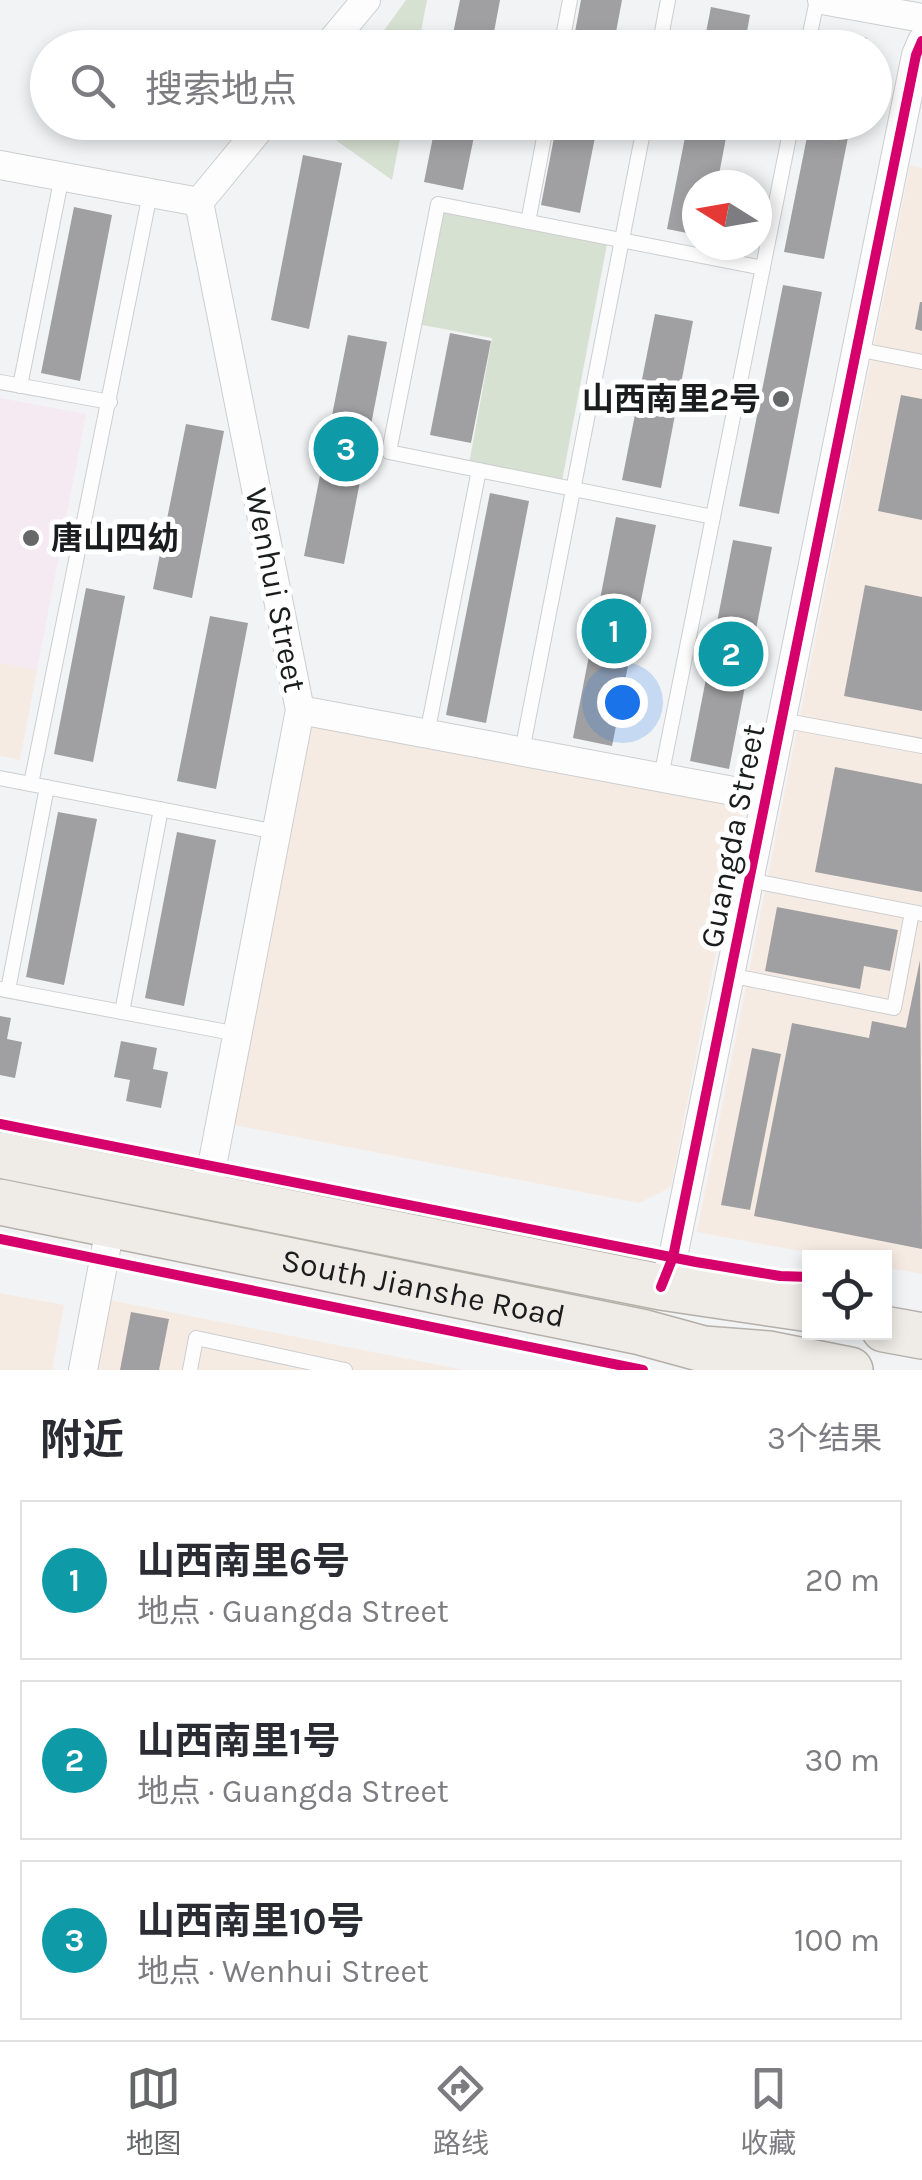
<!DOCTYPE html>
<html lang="zh">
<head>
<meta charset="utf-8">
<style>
  body { margin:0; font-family:Karla,"Noto Sans SC",sans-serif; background:#f7f7f7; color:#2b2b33 }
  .controls { position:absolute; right:30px; bottom:30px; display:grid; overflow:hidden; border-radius:0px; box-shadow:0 5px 15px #0003 }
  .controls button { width:90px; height:90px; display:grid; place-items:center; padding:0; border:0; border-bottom:2px solid #e1e1e2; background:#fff; color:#2b2b33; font:50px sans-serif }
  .compass { position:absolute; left:682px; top:170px; width:90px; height:90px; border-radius:50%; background:#fff; box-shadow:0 5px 15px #0003; rotate:281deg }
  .you { position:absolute; left:622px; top:702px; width:35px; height:35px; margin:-25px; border:8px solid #fff; border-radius:50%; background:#1a73e8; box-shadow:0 0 0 15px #1a73e833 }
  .badge { display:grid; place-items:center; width:65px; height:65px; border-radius:50%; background:#666769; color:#fff; font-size:32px; font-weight:700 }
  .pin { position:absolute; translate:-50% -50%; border:5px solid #fff; box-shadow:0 2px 10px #0006 }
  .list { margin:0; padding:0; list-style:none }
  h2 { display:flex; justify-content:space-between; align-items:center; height:130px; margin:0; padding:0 40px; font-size:42px }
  h2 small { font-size:32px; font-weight:400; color:#7c7c81 }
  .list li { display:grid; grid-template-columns:65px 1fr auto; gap:30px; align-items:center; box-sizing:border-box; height:160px; margin:0 20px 20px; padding:0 20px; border:2px solid #e1e1e2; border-radius:0px }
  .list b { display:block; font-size:38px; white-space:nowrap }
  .list p { margin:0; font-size:32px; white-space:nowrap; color:#7c7c81 }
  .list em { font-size:32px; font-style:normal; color:#7c7c81 }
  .icon { flex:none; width:55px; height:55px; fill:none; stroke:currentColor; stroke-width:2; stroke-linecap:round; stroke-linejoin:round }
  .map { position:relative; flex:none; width:922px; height:1370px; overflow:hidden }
  .search { position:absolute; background:#fff; box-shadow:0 5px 15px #0003; left:30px; right:30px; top:30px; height:110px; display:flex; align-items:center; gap:25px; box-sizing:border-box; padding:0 35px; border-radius:55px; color:#7c7c81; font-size:38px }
  .sheet { height:670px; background:#fff }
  nav { display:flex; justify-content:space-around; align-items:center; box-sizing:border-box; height:140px; border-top:2px solid #e1e1e2; background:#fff; font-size:28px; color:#7c7c81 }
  nav a { display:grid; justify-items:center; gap:5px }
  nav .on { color:#666769 }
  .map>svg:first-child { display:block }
  .commercial { fill:#f6ebe3 }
  .education { fill:#f5eaf2 }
  .green { fill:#d7e1d2 }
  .building { fill:#a0a0a2 }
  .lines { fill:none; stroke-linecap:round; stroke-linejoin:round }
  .lane-casing { stroke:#cdcecf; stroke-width:16 }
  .street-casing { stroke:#cdcecf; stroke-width:30 }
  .primary-casing { stroke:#b4afa7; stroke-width:48 }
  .lane { stroke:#fdfdfe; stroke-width:14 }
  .street { stroke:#fdfdfe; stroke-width:28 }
  .primary { stroke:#efebe7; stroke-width:45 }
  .cycleway-casing { stroke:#fff; stroke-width:16 }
  .cycleway { stroke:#d6006c; stroke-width:10 }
  .poi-dot { fill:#666769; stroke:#fff; stroke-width:4 }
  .labels { text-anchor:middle; stroke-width:10; stroke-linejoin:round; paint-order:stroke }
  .poi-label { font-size:32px; font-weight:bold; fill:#1b1c1d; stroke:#fff; text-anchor:end }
  .street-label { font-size:32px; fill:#1b1c1d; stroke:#fff }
</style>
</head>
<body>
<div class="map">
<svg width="922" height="1370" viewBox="0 0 922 1370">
  <rect width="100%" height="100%" fill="#f2f3f5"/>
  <!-- commercial -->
  <g class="commercial">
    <polygon points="910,165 922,168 922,1274 885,1267 884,1258 832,1257 697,1232"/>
    <polygon points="0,663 37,670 20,760 0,756"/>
    <polygon points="308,717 745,801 671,1187 639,1203 229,1124"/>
    <polygon points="0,1293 64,1305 52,1370 0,1370"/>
    <polygon points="104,1299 464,1370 91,1370"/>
  </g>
  <!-- education -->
  <polygon class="education" points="0,398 86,414 37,670 0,663"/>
  <!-- green -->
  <g class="green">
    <polygon points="406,0 427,0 418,47 372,47"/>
    <polygon points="319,122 403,123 392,180 316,126"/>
    <polygon points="444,212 607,244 562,481 469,464 492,338 422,325"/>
  </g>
  <!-- building -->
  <g class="building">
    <polygon points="460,0 500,0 491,48 450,48"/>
    <polygon points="581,0 622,0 613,48 572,48"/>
    <polygon points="711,7 750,15 744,48 703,48"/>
    <polygon points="828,30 867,38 865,48 824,48"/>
    <polygon points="436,122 477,122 463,190 424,182"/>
    <polygon points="557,122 598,122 580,213 541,205"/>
    <polygon points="688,122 729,122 717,185 697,185 697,235 667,229"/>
    <polygon points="810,122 851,122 824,259 784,252"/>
    <polygon points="303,155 342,163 309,329 271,320"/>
    <polygon points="74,207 112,215 80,381 41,373"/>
    <polygon points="783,285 822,292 779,514 739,506"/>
    <polygon points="920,302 922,302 922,331 915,329"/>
    <polygon points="655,314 693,321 661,488 622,480"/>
    <polygon points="450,333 491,341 471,443 430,435"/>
    <polygon points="348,335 387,342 344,564 304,556"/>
    <polygon points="901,395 922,399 922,520 878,511"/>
    <polygon points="186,424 224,431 192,598 153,589"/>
    <polygon points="490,493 529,501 486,723 446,715"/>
    <polygon points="616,517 656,525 612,746 573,738"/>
    <polygon points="733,540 772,547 729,769 690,761"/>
    <polygon points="865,585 922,597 922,711 844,696"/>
    <polygon points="86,588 125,596 93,762 54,754"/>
    <polygon points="210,616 248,623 216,789 177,781"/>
    <polygon points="835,767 922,784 922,892 815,872"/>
    <polygon points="58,812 97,819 64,985 26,977"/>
    <polygon points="177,832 216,840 184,1006 145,998"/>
    <polygon points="777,907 898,930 890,971 864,966 860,989 765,971"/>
    <polygon points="920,960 922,1249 754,1216 792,1023 869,1038 872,1021 906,1028"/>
    <polygon points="0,1016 11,1018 7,1039 22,1042 15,1078 0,1075"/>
    <polygon points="121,1041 157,1048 153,1069 168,1072 161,1108 126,1101 130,1080 114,1077"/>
    <polygon points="752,1048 781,1054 750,1210 721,1205"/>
    <polygon points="131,1312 169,1319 159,1370 120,1370"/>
  </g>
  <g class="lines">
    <!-- lane casing -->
    <g class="lane-casing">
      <g id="lane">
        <polyline points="561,48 570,0"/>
        <polyline points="659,48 668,0"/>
        <polyline points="807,48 817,0"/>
        <polyline points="528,222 547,122"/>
        <polyline points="856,349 922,362"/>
        <polyline points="0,382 110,402"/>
        <polyline points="20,386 62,176"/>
        <polyline points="713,517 389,452 438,204 763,268"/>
        <polyline points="781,720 922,746"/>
        <polyline points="427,734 479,470"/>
        <polyline points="522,751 645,122"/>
        <polyline points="661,777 792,122"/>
        <polyline points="0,778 277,832"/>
        <polyline points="31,784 150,194"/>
        <polyline points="749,880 922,914"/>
        <polyline points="729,975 894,1008 912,912"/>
        <polyline points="0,989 238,1034"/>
        <polyline points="8,990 47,787"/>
        <polyline points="122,1012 161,809"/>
        <polyline points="190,1370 196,1338 345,1370"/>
      </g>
    </g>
    <!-- street casing -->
    <g class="street-casing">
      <g id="street">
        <polyline points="822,0 922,18"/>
        <polyline points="326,48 366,0"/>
        <polyline points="0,165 199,202"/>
        <polyline points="300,710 765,797"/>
        <polyline points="203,1197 212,1166 300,710 199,202 265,122"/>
        <polyline points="661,1287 673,1257 916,55 922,41"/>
        <polyline points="83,1370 111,1223"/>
      </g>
    </g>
    <!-- primary casing -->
    <g class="primary-casing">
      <g id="primary">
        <polyline points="0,1155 661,1287 810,1309"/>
        <path id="s1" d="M 0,1202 L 641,1332 L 703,1349 L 769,1354 L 850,1370"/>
        <polyline points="884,1329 922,1336"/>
      </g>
    </g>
    <!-- lane -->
    <use href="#lane" class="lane"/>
    <!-- street -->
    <use href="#street" class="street"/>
    <!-- primary -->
    <use href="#primary" class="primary"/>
    <!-- cycleway casing -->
    <g class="cycleway-casing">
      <g id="cycleway">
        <polyline points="0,1124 696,1262 780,1276 810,1277"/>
        <polyline points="0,1239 643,1370"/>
        <polyline points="661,1287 673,1257 916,55 922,41"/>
      </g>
    </g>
    <!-- cycleway -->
    <use href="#cycleway" class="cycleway"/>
  </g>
  <!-- markers -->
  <g class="poi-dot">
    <circle cx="781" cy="399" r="10"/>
    <circle cx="31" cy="538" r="10"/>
  </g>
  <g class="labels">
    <!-- poi labels -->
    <g class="poi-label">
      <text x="761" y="410">山西南里2号</text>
      <text x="51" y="549" text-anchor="start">唐山四幼</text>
    </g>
    <!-- street labels -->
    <g class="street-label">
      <text transform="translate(276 590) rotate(79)" y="11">Wenhui Street</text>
      <text transform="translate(732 836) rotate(-79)" y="11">Guangda Street</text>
      <text dy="11" stroke="none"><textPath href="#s1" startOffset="432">South Jianshe Road</textPath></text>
    </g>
  </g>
</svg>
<div class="controls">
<button><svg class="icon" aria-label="locate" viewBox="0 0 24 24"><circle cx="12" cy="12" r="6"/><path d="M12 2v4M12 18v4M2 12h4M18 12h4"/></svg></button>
</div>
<svg class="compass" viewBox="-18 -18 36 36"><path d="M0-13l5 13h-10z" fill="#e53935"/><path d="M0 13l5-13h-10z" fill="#7c7c81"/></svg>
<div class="you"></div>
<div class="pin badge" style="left:614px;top:631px;background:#0f9aa8">1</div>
<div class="pin badge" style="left:731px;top:654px;background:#0f9aa8">2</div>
<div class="pin badge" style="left:346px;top:449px;background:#0f9aa8">3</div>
<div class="search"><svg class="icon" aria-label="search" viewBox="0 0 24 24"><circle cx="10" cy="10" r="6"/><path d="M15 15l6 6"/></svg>搜索地点</div>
</div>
<section class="sheet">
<h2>附近<small>3个结果</small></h2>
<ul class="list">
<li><span class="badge" style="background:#0f9aa8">1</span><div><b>山西南里6号</b><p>地点 · Guangda Street</p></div><em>20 m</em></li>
<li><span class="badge" style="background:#0f9aa8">2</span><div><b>山西南里1号</b><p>地点 · Guangda Street</p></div><em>30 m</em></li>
<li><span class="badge" style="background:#0f9aa8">3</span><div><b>山西南里10号</b><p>地点 · Wenhui Street</p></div><em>100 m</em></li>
</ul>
</section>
<nav>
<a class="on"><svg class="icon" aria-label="map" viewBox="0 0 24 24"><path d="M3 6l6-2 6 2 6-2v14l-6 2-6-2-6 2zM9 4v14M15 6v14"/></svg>地图</a>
<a><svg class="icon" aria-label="directions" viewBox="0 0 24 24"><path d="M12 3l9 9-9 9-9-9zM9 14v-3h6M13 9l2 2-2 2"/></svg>路线</a>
<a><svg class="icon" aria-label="saved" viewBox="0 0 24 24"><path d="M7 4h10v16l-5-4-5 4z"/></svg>收藏</a>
</nav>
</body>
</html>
